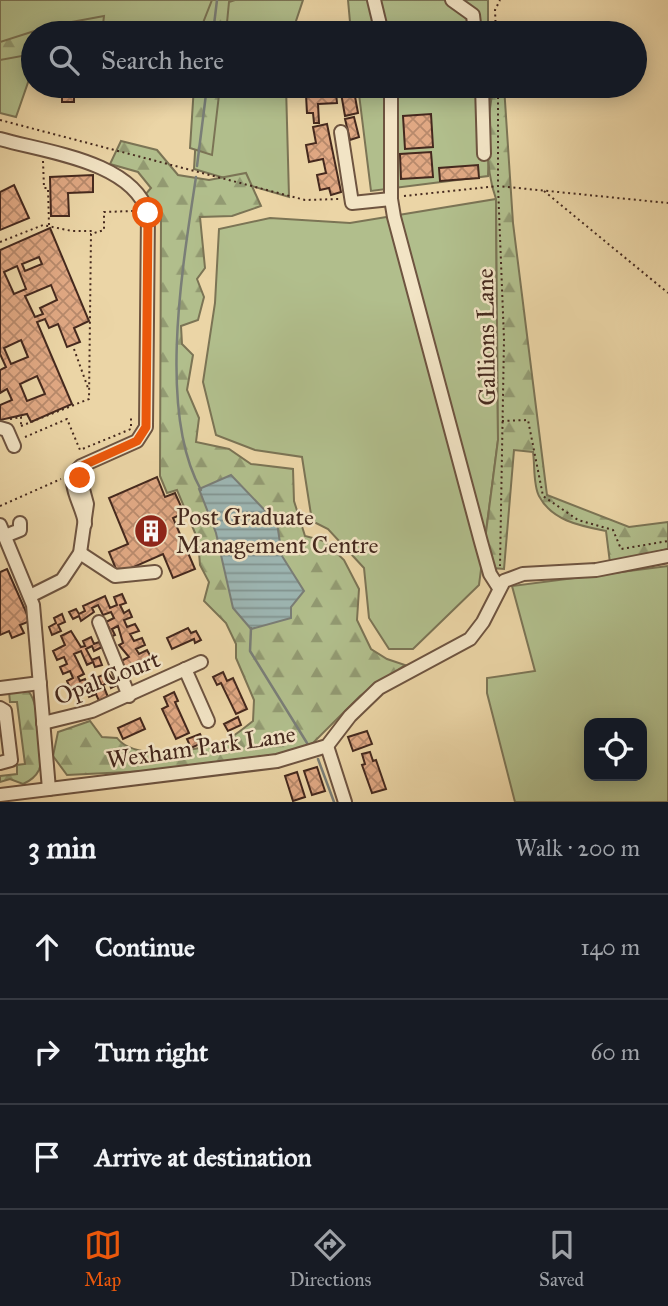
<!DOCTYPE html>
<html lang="en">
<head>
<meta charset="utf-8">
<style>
  body { margin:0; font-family:"IM FELL Great Primer",serif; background:#242831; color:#f1f3f6 }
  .controls { position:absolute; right:21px; bottom:21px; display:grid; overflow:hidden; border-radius:14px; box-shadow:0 4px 18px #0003 }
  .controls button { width:63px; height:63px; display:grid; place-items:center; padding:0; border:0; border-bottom:2px solid #363941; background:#171b24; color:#f1f3f6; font:35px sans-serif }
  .stop { position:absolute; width:21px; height:21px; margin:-16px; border:5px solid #ea580c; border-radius:50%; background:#fff }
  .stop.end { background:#ea580c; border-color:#fff; box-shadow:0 2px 7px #0008 }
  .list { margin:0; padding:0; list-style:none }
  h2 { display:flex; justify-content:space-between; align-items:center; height:91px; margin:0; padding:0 28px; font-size:30px }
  h2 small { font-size:23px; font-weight:400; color:#9ea1a6 }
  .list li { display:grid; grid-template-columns:46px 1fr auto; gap:21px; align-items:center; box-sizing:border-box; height:105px; padding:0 28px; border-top:2px solid #363941 }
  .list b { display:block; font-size:26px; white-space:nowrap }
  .list em { font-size:23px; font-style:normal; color:#9ea1a6 }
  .icon { flex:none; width:38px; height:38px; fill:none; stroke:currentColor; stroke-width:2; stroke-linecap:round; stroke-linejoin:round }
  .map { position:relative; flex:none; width:668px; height:802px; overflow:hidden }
  .search { position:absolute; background:#171b24; box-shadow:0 4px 18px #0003; left:21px; right:21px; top:21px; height:77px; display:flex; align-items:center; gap:18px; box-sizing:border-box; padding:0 24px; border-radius:38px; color:#9ea1a6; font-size:26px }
  .sheet { height:406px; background:#171b24 }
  nav { display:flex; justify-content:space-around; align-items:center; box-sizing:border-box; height:98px; border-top:2px solid #363941; background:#171b24; font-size:19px; color:#9ea1a6 }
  nav a { display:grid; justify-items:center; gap:4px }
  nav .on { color:#ea580c }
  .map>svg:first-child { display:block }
  .green { fill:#b1be8c; stroke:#7b7455; stroke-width:2; fill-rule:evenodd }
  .forest { fill:url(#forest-firs); stroke:#7b7455; stroke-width:2 }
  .water { fill:url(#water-rules); stroke:#7a7e77; stroke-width:2 }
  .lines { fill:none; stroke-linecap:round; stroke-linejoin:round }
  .stream { stroke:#7a7e77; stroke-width:2.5 }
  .building { fill:url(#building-cross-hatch); stroke:#45291e; stroke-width:2; fill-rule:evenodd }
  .minor-casing { stroke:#6e5440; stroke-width:16 }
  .path { stroke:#45291e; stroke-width:2; stroke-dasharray:2 3.5; stroke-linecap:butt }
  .minor { stroke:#f2e4c5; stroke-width:12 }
  .route { stroke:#ea580c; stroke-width:9 }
  .labels { text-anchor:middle; stroke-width:5; stroke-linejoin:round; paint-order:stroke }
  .street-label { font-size:24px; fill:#45291e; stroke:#f2e4c5 }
  .poi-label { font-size:24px; fill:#45291e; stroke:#f2e4c5; text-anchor:start }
</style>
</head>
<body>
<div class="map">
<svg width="668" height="802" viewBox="0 0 668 802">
  <defs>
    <pattern id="forest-firs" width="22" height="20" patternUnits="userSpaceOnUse" patternTransform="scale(1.75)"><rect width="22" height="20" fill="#b1be8c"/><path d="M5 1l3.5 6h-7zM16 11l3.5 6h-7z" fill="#929a72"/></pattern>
    <pattern id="water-rules" width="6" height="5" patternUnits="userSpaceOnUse" patternTransform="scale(1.75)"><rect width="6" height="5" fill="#9db6b3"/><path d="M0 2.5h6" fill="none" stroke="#829491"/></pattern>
    <pattern id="building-cross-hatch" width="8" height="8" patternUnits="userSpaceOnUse" patternTransform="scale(1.75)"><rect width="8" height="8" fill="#e0a883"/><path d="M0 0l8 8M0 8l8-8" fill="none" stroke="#b7896b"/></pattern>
  </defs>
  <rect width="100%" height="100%" fill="#ebd5a6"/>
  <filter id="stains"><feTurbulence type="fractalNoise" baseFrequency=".00286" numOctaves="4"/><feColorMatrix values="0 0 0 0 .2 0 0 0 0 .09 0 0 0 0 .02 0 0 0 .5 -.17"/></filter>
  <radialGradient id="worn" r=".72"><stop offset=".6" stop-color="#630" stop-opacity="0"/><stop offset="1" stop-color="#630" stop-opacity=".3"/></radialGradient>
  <!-- green -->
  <g class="green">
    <polygon points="0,0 303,0 292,33 33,33 33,68 16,117 0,113"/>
    <polygon points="348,0 488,0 488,33 351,33"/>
    <polygon points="199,86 286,86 289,197 194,169"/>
    <polygon points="358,86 494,86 490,101 488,176 371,191"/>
    <polygon points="496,199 498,440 479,585 413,649 389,649 369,618 364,568 328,529 312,521 302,457 255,450 216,435 203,382 215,303 219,229 270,218 350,223"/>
    <path d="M 668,566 L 668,802 L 515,802 L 487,693 L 487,678 L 535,671 L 512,586 ZM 589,723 L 642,723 L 642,776 L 589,776 Z"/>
  </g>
  <!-- forest -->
  <g class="forest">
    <polygon points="212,0 235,0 229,2 226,33 199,33"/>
    <polygon points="104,16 102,33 33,33 33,54 0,60 0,42 50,26"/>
    <polygon points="194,86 220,86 212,155 190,148"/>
    <path d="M 494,86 L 504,86 L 513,223 L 547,495 L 629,527 L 668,522 L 668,549 L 610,563 L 606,531 C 581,526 552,521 539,496 C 533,485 535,465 533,452 L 514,450 L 504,569 L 492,568 L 485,540 L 498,440 L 496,199 C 484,165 486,121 494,86 Z"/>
    <path d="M 121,141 L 157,150 L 178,175 L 209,180 L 246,173 L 261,206 L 232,216 L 200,217 L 205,268 L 197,279 L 204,297 L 198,320 L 181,326 L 182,344 L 193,355 L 187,390 L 199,418 L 196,442 L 229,449 L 251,464 L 293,469 L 294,501 L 305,536 L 324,541 L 344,560 L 359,589 L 357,620 L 371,649 L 387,659 L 405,665 L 360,696 L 313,743 L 288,753 L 147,771 L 67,775 L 53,756 L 58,732 L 90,721 L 102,737 L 117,738 C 136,762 200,751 226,740 C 235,736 244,728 253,721 L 254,700 L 236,658 L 236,644 L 226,623 L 204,601 L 209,582 L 200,565 L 198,540 L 177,490 L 167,493 L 160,476 L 161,215 L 152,214 L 145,195 L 151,188 L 138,172 L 110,164 Z"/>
    <path d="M 27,690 C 38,698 45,757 39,770 C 36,776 30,781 23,784 L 10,779 L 0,782 L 0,776 L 17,774 L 17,765 L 25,764 L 17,702 L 10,702 L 9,692 Z"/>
  </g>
  <!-- water -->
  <polygon class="water" points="231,475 277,523 282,556 304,591 291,607 291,618 251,629 233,608 216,533 199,489"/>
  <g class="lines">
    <!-- stream -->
    <g class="stream">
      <polyline points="213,33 217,0"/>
      <polyline points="197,166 207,86"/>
      <path d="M 196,177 C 183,263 157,412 201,490"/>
      <polyline points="251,628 250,651 307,743"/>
      <polyline points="318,759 334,802"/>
    </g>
  </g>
  <!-- building -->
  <g class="building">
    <polygon points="52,86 74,86 74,102 62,102 62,94 52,94"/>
    <polygon points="321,86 331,86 331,94 336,93 337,103 318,104 319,123 314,123 313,113 307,113 306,95 321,94"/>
    <polygon points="354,91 358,113 345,116 341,93"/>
    <polygon points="431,114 433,147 405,149 403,116"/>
    <polygon points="354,117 359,137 350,140 345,119"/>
    <polygon points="327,124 341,192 331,195 329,188 320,190 317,175 326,173 323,159 309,162 306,145 316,143 313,127"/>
    <polygon points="431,152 433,177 401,179 400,154"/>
    <polygon points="478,165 479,178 440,181 439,168"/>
    <polygon points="93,175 93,192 68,193 69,216 51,216 50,177"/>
    <polygon points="14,185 29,218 0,230 0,192"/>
    <path d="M 50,228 L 89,321 L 74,328 L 80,342 L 67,347 L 58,324 L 49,328 L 45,319 L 37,322 L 72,404 L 31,422 L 27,414 L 0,420 L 0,405 L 12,400 L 7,389 L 0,393 L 0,370 L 6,367 L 0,354 L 0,250 ZM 39,257 L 42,264 L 25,271 L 22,264 ZM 17,266 L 26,289 L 14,294 L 4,272 ZM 51,285 L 57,300 L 40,308 L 43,314 L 35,317 L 25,296 ZM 21,340 L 28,357 L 11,364 L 4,348 ZM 37,376 L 45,394 L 27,401 L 20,384 Z"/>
    <polygon points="157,477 165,497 175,493 184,513 173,518 195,569 173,578 163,554 118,574 109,552 128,544 109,498"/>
    <polygon points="7,569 30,621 20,625 24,633 12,638 9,631 0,635 0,572"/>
    <polygon points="122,594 126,603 120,605 124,613 129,610 132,617 124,620 127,627 135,624 139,631 130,634 134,641 142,638 145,645 136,649 139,654 147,650 152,659 143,663 145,668 133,673 131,669 124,672 119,662 129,657 119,645 123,643 118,626 112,629 115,635 108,638 105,630 109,628 106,622 114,618 111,612 103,615 98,605 92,608 94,612 81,621 79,616 73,619 69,612 76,609 79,614 85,611 83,606 105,596 110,608 117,605 114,597"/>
    <polygon points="62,614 65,622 58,625 61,631 52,635 49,627 56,623 54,618"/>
    <polygon points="188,628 191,633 196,631 201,640 195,643 194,639 172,649 167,638"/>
    <polygon points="71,631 81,647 85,646 83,641 91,637 94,644 99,642 102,647 94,651 92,646 86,649 92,660 99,657 102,665 95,667 93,662 87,665 81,651 74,654 84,674 78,677 80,681 85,679 89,689 101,684 98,677 108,673 117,685 111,688 109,682 103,685 108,697 99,701 96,694 89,697 86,689 80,691 77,685 70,688 67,681 73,678 70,671 63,674 60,667 67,664 64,657 57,660 53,651 65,645 61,636"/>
    <polygon points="223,672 227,681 233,678 247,709 236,714 221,683 217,685 213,677"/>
    <polygon points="174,692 178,701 175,702 189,733 176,739 162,709 168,706 164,697"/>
    <polygon points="238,717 241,725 228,731 224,724"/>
    <polygon points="140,718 145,729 123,739 118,728"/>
    <polygon points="367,731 372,744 353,751 348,737"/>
    <polygon points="200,734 204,742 191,748 187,739"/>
    <polygon points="370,752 373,761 376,760 386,789 372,793 362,765 365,764 362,754"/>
    <polygon points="317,767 325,791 312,795 304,771"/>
    <polygon points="297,772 305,797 293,801 285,776"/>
  </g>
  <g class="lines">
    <!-- minor casing -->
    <g class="minor-casing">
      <g id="minor">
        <polyline points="374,0 382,33"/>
        <polyline points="452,0 473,15 475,33"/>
        <polyline points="391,86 391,199 394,217 481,542 490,574 499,588"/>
        <polyline points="482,86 484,154"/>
        <polyline points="341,132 352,203 391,199"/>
        <path d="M 0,139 C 45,152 132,161 148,213 L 146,427 L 137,441 L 81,466 C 62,481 83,504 85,524"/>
        <polyline points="0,428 7,430 14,446"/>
        <polyline points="0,525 33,605 49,789"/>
        <polyline points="5,536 20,530 20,523"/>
        <polyline points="80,553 115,576 155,572"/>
        <polyline points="30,596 62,580 80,553 87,504 80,478 81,467"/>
        <polyline points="99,622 129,696"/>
        <polyline points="185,669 208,721"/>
        <polyline points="0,688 40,683"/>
        <polyline points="0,708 5,711 11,760 0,763"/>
        <polyline points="43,723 92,711 201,662"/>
        <polyline points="327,746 345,802"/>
        <polyline points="0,795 277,761 327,746 350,716 379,688 470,639 483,622 504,581 523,574 596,570 668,556"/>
      </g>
    </g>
    <!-- path -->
    <g class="path">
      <polyline points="496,33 495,10 500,0"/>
      <polyline points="498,86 498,186 504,339 500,566"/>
      <polyline points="0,120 305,200 339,199"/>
      <polyline points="43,161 44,188 48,188 49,225"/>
      <polyline points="544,191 668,293"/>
      <polyline points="404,196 498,186 668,203"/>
      <polyline points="0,242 43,225 72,231 95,231"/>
      <polyline points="74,349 88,388"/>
      <polyline points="10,419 21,417 21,425"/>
      <polyline points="502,421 528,420 543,496 578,520 613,530 621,549 668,541"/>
      <polyline points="21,426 89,399 91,234 104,230 104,212 133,211"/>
      <polyline points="25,437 67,419 80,450 131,429 131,418"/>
      <polyline points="0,506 61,479"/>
    </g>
    <!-- minor -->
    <use href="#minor" class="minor"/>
  </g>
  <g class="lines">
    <!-- route -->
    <polyline class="route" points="80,478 84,465 137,441 146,427 148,213"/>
  </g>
  <!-- icons -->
  <defs>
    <g id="building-disc" transform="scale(1.75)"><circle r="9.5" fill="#8f2418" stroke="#f2e4c5"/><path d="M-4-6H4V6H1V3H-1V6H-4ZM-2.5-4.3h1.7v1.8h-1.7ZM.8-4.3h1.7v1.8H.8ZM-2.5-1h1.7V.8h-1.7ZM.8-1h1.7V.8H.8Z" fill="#fff"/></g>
  </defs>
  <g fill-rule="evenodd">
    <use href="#building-disc" x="151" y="531"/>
  </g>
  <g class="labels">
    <!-- street labels -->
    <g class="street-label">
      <text transform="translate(486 337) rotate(-91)" y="8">Gallions Lane</text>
      <text transform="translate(107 678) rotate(-21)" y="8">Opal Court</text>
      <text transform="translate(201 747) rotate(-8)" y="8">Wexham Park Lane</text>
    </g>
    <!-- poi labels -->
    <g class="poi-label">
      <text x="176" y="525">Post Graduate<tspan x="176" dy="28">Management Centre</tspan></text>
    </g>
  </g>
  <rect width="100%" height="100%" filter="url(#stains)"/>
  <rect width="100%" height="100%" fill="url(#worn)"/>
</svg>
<div class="controls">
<button><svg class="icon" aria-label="locate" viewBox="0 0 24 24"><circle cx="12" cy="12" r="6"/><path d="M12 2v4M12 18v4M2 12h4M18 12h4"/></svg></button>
</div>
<div class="stop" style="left:148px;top:213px"></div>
<div class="stop end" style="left:80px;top:478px"></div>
<div class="search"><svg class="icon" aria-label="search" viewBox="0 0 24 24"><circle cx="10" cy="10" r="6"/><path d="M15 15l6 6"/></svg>Search here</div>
</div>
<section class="sheet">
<h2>3 min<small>Walk · 200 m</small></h2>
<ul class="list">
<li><svg class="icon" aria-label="ahead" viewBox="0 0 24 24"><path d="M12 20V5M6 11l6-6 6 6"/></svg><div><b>Continue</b></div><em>140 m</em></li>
<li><svg class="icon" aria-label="right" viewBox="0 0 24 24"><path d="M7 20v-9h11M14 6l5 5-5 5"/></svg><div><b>Turn right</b></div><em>60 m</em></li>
<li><svg class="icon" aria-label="arrive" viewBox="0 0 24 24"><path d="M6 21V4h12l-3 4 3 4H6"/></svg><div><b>Arrive at destination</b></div></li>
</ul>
</section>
<nav>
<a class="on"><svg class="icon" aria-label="map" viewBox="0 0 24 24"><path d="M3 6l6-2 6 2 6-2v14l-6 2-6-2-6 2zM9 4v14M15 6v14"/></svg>Map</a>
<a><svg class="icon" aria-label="directions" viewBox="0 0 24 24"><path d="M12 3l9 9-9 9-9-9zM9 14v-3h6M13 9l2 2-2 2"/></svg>Directions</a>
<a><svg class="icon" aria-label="saved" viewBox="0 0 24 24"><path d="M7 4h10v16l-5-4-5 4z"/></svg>Saved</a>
</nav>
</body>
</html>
